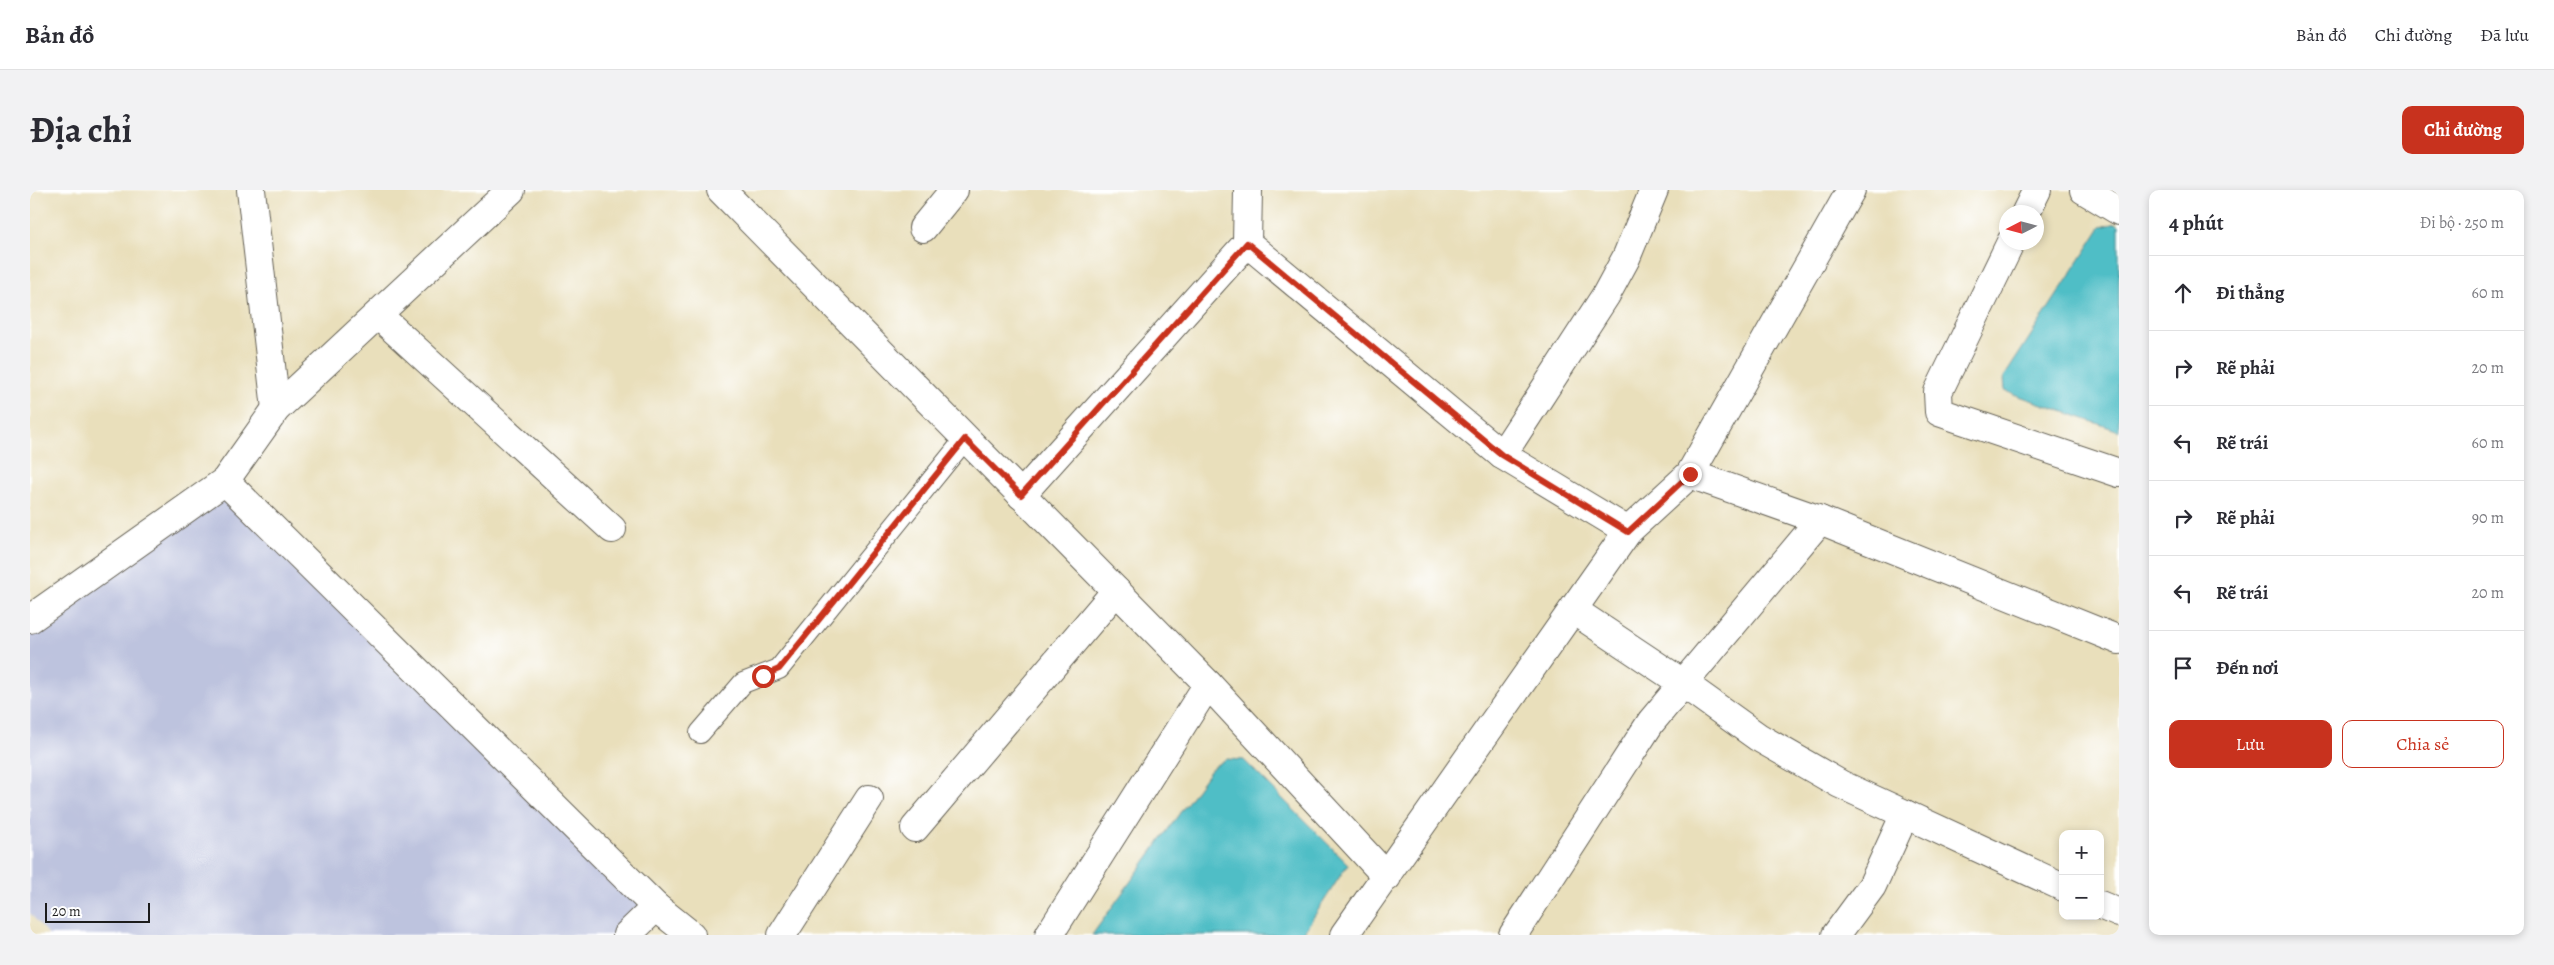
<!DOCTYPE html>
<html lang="vi">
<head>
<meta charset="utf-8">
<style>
  body { margin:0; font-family:Alegreya,serif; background:#f2f2f3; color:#2b2b33 }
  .controls { position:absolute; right:15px; bottom:15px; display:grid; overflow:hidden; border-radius:10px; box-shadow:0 2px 8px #0003 }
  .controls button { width:45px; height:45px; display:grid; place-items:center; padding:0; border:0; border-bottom:1px solid #e1e1e2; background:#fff; color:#2b2b33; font:25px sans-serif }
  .compass { position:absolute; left:1969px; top:15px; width:45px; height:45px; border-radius:50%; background:#fff; box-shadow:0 2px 8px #0003; rotate:264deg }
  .scale { position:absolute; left:15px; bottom:12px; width:105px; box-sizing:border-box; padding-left:5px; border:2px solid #1c1c1c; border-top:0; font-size:14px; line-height:18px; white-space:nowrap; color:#1c1c1c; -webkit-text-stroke:4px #fff; paint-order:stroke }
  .stop { position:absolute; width:15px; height:15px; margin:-11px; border:4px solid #c8321e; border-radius:50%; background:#fff }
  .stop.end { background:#c8321e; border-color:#fff; box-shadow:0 1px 5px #0008 }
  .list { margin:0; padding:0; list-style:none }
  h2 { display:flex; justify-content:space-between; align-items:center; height:65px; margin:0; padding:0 20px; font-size:21px }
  h2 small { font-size:16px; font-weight:400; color:#7c7c81 }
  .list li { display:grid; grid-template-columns:32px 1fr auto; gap:15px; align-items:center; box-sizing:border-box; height:75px; padding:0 20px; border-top:1px solid #e1e1e2 }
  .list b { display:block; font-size:19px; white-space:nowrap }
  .list em { font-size:16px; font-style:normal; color:#7c7c81 }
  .actions { display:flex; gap:10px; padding:15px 20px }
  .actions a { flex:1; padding:11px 0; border:1px solid #c8321e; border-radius:10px; text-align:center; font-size:18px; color:#c8321e }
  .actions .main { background:#c8321e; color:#fff }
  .icon { flex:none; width:28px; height:28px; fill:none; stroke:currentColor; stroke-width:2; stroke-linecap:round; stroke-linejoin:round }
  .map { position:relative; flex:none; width:2089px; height:745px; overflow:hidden; border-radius:10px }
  header { display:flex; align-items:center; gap:30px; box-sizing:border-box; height:70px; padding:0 25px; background:#fff; border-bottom:1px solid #e1e1e2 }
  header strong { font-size:24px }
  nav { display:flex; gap:28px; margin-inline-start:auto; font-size:18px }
  .intro { display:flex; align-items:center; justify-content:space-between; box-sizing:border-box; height:120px; padding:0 30px }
  h1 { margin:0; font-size:35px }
  .button { padding:12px 22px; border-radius:10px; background:#c8321e; color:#fff; font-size:18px; font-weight:700 }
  main { display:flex; gap:30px; padding:0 30px }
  aside { flex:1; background:#fff; border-radius:10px; box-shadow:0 2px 8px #0003 }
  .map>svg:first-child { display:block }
  .industrial { fill:#bdc3de }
  .water { fill:#50bec6; stroke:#366d71 }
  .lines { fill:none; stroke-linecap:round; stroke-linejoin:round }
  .lane-casing { stroke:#646054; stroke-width:22 }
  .street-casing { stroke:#646054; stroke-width:30 }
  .lane { stroke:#fff; stroke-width:20 }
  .street { stroke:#fff; stroke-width:28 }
  .route { stroke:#c8321e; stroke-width:6 }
</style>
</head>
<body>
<header>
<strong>Bản đồ</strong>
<nav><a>Bản đồ</a><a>Chỉ đường</a><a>Đã lưu</a></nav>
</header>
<div class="intro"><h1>Địa chỉ</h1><a class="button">Chỉ đường</a></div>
<main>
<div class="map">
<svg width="2089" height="745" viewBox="0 0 2089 745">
  <rect width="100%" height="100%" fill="#fff"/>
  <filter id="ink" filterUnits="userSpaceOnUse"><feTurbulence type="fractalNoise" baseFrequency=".02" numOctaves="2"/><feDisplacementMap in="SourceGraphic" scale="10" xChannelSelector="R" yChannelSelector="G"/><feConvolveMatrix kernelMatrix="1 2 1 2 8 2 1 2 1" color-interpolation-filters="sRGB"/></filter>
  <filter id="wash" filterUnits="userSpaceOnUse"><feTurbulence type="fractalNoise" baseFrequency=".0096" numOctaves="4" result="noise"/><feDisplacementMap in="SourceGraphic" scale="20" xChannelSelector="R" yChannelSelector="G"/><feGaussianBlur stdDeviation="1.12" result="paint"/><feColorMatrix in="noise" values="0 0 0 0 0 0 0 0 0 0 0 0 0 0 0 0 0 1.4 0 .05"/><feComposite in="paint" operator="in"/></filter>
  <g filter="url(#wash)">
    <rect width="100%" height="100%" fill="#e9dfbb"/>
    <!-- industrial -->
    <polygon class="industrial" points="195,291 626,717 597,745 18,745 0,723 0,429"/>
    <!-- water -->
    <g class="water">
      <polygon points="2086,33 2089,35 2089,241 1975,201 1974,187 2071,37"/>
      <polygon points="1196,569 1214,570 1318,674 1272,745 1062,745 1183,577"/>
    </g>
  </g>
  <g filter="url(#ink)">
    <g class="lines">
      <!-- lane casing -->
      <g class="lane-casing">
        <polyline id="lane" points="670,543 713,493 749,479 935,249"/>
      </g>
      <!-- street casing -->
      <g class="street-casing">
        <g id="street">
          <polyline points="221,0 246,219"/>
          <polyline points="691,0 1178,494 1357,687"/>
          <polyline points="1218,0 1217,53 1472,265 1598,341"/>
          <polyline points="2054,0 2089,21"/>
          <polyline points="1996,22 2007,0"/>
          <polyline points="893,38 924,0"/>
          <polyline points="1981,52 1908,202 1909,222 2089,283"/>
          <polyline points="348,125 582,339"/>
          <polyline points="1472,265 1576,105 1596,68 1624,0"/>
          <polyline points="1660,284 1790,330 2089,450"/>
          <polyline points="195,291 626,717 661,745"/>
          <polyline points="991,305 1217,53"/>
          <polyline points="1543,420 1654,494 1728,547 1810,594 2033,697"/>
          <polyline points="0,429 195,291 246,219 481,0"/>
          <polyline points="885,638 1086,401"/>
          <polyline points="2070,715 2089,723"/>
          <polyline points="597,745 626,717"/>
          <polyline points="752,745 839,609"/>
          <polyline points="1019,745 1178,494"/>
          <polyline points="1314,745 1598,341 1660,284 1821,0"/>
          <polyline points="1483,745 1621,532 1790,330"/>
          <polyline points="1806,745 1842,696 1875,624"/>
        </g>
      </g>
      <!-- lane -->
      <use href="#lane" class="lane"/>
      <!-- street -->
      <use href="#street" class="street"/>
    </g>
  </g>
  <g class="lines" filter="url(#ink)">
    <!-- route -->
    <polyline class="route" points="733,486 749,479 935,249 991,305 1217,53 1472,265 1598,342 1660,284"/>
  </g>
</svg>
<div class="controls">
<button>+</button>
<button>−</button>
</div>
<svg class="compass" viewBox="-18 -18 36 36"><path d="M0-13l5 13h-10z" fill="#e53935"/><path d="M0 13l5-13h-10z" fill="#7c7c81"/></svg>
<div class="scale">20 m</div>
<div class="stop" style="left:733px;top:486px"></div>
<div class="stop end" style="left:1660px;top:284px"></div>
</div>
<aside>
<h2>4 phút<small>Đi bộ · 250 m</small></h2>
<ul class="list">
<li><svg class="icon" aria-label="ahead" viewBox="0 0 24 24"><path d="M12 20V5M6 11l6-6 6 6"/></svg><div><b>Đi thẳng</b></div><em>60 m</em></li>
<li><svg class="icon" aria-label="right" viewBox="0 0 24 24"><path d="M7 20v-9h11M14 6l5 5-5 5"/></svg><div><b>Rẽ phải</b></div><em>20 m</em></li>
<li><svg class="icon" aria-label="left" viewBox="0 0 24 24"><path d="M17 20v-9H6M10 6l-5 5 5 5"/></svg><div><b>Rẽ trái</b></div><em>60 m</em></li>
<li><svg class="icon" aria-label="right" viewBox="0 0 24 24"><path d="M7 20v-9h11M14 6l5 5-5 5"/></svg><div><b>Rẽ phải</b></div><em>90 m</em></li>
<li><svg class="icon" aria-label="left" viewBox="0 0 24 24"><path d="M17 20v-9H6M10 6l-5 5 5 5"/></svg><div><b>Rẽ trái</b></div><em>20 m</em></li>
<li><svg class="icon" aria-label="arrive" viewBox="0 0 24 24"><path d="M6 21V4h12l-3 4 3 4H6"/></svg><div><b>Đến nơi</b></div></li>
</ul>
<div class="actions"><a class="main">Lưu</a><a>Chia sẻ</a></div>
</aside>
</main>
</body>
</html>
